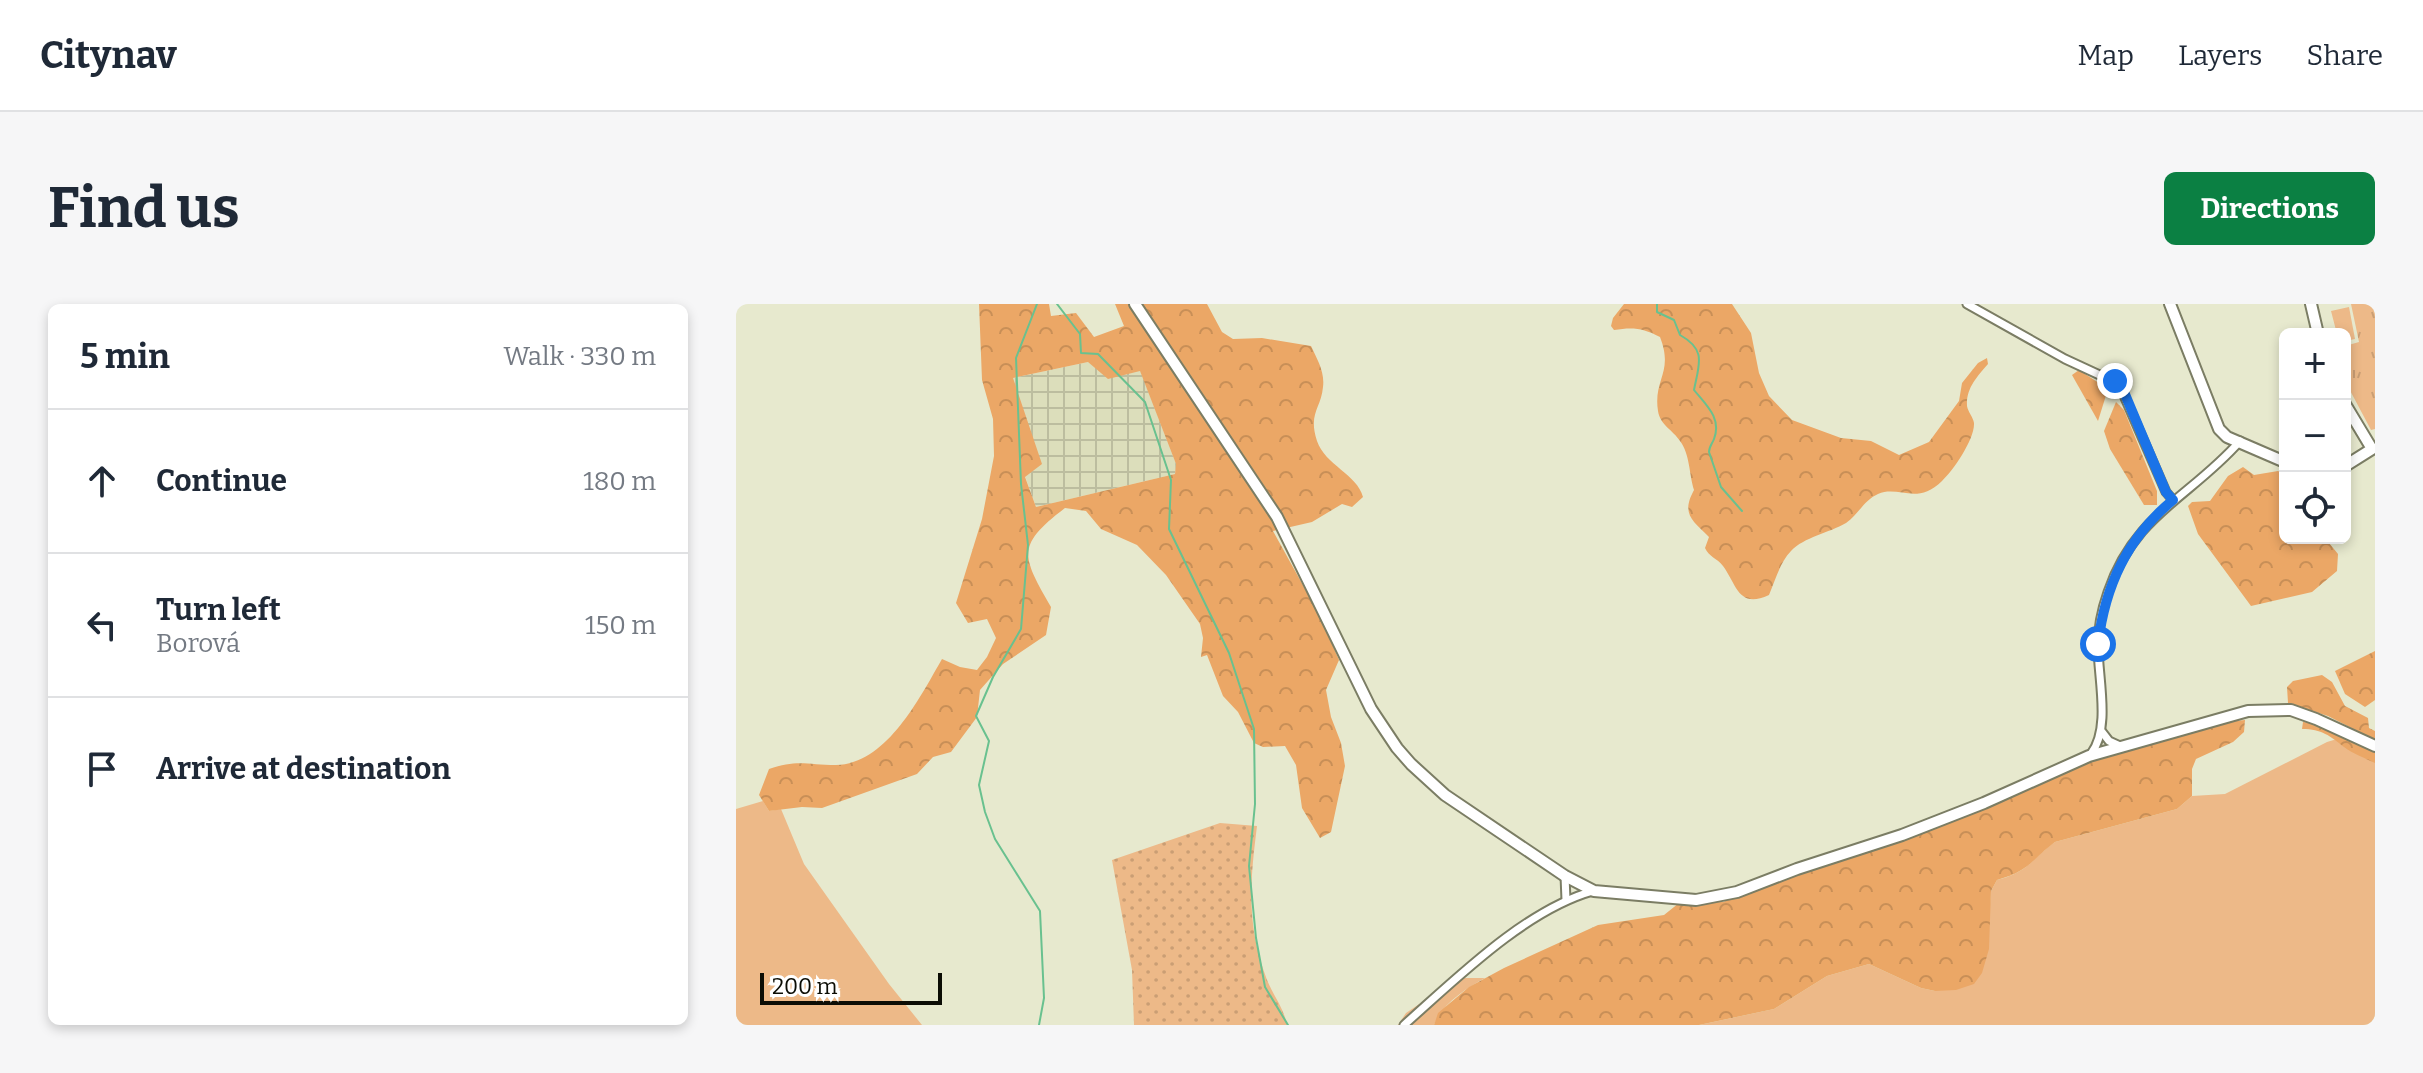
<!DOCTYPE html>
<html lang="en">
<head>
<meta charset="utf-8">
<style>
  body { margin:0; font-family:Bitter,serif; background:#f6f6f7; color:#1f2937 }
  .controls { position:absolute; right:24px; top:24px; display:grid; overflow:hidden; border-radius:12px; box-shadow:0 4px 12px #0003 }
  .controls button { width:72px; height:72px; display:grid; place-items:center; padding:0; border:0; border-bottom:2px solid #e0e1e3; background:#fff; color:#1f2937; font:40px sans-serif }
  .scale { position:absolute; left:24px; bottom:20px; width:182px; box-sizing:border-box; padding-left:8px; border:4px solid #0c0d05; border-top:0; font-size:22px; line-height:28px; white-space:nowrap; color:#0c0d05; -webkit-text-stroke:6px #fff; paint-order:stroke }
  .stop { position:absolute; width:24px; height:24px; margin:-18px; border:6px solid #1a73e8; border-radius:50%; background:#fff }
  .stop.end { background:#1a73e8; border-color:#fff; box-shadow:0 2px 8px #0008 }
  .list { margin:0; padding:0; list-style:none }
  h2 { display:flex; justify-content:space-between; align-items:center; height:104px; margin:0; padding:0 32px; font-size:34px }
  h2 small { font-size:26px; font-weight:400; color:#747a83 }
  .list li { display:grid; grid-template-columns:52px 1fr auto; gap:24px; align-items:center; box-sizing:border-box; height:144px; padding:0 32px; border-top:2px solid #e0e1e3 }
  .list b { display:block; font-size:30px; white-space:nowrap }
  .list p { margin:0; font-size:26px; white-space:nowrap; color:#747a83 }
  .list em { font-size:26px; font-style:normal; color:#747a83 }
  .icon { flex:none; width:44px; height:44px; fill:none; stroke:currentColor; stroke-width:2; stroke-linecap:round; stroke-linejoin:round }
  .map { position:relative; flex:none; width:1639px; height:721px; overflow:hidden; border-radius:12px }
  header { display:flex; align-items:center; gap:48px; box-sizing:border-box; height:112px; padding:0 40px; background:#fff; border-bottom:2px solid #e0e1e3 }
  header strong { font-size:38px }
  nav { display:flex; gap:44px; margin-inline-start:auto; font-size:28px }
  .intro { display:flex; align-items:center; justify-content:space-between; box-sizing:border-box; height:192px; padding:0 48px }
  h1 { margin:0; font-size:56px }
  .button { padding:20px 36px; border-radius:12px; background:#0b8043; color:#fff; font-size:28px; font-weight:700 }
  main { display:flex; gap:48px; padding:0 48px }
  aside { flex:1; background:#fff; border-radius:12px; box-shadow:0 4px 12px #0003 }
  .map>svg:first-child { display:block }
  .industrial { fill:url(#industrial-grid) }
  .grass { fill:#edb988 }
  .forest { fill:url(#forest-crowns); fill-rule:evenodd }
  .park { fill:url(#park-tufts) }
  .garden { fill:url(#garden-dots) }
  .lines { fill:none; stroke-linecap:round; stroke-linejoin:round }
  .stream { stroke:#69c18f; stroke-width:2 }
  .street-casing { stroke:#7b7d64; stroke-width:11 }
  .secondary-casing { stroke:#7b7d64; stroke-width:14 }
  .street { stroke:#fff; stroke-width:7 }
  .secondary { stroke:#fff; stroke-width:10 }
  .route { stroke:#1a73e8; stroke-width:10 }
</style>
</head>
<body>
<header>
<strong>Citynav</strong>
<nav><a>Map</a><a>Layers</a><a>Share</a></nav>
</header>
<div class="intro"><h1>Find us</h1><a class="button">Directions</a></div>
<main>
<aside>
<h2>5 min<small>Walk · 330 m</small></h2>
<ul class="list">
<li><svg class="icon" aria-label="ahead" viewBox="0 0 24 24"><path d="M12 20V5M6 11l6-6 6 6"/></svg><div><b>Continue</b></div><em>180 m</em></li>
<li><svg class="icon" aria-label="left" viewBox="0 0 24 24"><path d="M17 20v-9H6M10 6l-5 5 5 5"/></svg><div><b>Turn left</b><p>Borová</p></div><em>150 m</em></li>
<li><svg class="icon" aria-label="arrive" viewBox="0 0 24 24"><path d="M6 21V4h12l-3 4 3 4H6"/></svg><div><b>Arrive at destination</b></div></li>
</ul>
</aside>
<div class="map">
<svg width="1639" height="721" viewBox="0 0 1639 721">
  <defs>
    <pattern id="industrial-grid" width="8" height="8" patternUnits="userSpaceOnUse" patternTransform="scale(2)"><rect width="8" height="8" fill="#dcdebb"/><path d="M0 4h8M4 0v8" fill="none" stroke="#bcbd9f"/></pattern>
    <pattern id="forest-crowns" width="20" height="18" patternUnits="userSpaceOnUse" patternTransform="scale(2)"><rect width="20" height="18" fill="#eba766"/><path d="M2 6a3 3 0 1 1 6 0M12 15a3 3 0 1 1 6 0" fill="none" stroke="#c88f57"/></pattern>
    <pattern id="park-tufts" width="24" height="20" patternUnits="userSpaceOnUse" patternTransform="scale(2)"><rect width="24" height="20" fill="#edb988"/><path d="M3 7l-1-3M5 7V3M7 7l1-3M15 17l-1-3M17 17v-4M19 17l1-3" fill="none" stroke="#ca9e74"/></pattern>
    <pattern id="garden-dots" width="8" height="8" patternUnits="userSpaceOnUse" patternTransform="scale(2)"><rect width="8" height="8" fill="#edb988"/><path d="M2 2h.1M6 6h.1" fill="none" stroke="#ca9e74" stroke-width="1.8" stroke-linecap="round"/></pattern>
  </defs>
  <rect width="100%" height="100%" fill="#e7e9ce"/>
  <!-- industrial -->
  <polygon class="industrial" points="352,58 404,66 440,160 439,170 300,203 289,172 276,74"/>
  <!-- grass -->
  <g class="grass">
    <polygon points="1613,3 1619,35 1609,37 1609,30 1601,30 1595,7"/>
    <path d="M 1639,427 L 1639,721 L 963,721 L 1038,705 L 1091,672 L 1133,660 L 1185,684 L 1199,687 L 1253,612 L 1255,587 L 1261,576 C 1294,567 1294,556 1319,538 L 1441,505 L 1456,492 L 1489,490 L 1591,438 L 1624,428 Z"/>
    <polygon points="27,497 33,507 45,505 68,560 153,680 186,721 0,721 0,505"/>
    <path d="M 722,674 L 749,674 C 729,685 706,700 698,721 L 662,721 L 670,709 Z"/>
  </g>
  <!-- forest -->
  <g class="forest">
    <path d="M 243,0 L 313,0 L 315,12 L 340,9 L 358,33 L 388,22 L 379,0 L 471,0 L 486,28 L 497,35 L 526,34 L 575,42 C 581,55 589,68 587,83 C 585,105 572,109 581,137 C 589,161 621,170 627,193 L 616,203 L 606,200 L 576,218 L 537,227 L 584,312 L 603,356 L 590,386 L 595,413 L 605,439 L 609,462 L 595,528 L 584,534 L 566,504 L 560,461 L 549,442 L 527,443 L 518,439 L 502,408 L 487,392 L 471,351 L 465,353 L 467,334 L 464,320 L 430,271 L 401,241 L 365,225 L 350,207 L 329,204 C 279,242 286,252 315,303 L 310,331 L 267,360 L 244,386 L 241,413 L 215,448 L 197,453 L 181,470 L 86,504 L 66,503 L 33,507 L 23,491 L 33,465 C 61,455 72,461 100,461 C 151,460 184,393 206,355 L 224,363 L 241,366 L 251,353 L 260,334 L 251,315 L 232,319 L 220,299 L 246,215 L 258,152 L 257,115 L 246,76 ZM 352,58 L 372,75 L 404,67 L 440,160 L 439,170 L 300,203 L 289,173 L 306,160 L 277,74 Z"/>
    <path d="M 888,0 L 996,0 L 1015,29 L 1023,69 L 1033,92 L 1056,116 L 1105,134 L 1135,137 L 1163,151 L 1193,138 L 1223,97 L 1226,79 L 1242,59 L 1251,54 L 1252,60 C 1241,73 1230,84 1231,102 C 1232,108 1237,113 1238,119 C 1239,135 1217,167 1206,177 C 1181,202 1163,181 1142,190 C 1128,196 1122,211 1110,219 C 1093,229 1068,233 1055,247 C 1044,258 1039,277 1033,291 C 1002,305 1001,281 987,262 C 981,254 973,253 969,244 L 973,233 C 956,216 945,210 958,186 C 953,170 954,150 944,137 C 937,126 924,121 922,107 C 917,75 938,69 924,33 C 907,24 897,23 878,26 L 875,22 L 877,14 Z"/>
    <polygon points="1343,66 1372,85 1362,117 1336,71"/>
    <polygon points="1380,98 1388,106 1421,187 1421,201 1408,201 1374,145 1368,127"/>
    <polygon points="1507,163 1518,171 1542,167 1549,170 1549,234 1589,234 1602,250 1601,267 1576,288 1515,302 1462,230 1452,202 1456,198 1474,197 1492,172"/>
    <polygon points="1639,347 1639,396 1629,403 1609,390 1599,367"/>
    <polygon points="1586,371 1596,378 1609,402 1632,414 1633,424 1639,427 1639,436 1592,412 1552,399 1551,383 1557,377"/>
    <path d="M 1509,416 L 1508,428 L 1497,438 L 1460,455 L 1456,465 L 1456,492 L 1441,505 L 1319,538 C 1295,556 1294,567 1261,576 L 1255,587 L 1253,645 L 1246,669 L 1238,680 L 1220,686 L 1199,687 L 1185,684 L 1133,660 L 1091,672 L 1038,705 L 963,721 L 698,721 L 702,709 L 733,683 L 768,664 L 862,621 L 928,611 L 943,599 L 987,598 L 1069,565 L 1165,531 L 1212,519 L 1367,451 L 1482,419 Z"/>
    <path d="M 1567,418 L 1577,419 L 1639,448 L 1639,459 C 1629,454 1617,450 1608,443 C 1594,432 1586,425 1566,425 Z"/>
  </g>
  <!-- park -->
  <polygon class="park" points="1615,0 1639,0 1639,125 1635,126 1609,77 1609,42 1623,38"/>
  <!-- garden -->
  <path class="garden" d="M 484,519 L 521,522 C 514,578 510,621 531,676 C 537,691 548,704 551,721 L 398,721 L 396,666 L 376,556 Z"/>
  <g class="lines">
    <!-- stream -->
    <g class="stream">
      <polyline points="301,0 280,54 285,180 292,241 285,325 257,373 240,412 253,437 243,481 249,508 259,535 304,607 308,694 303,721"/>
      <polyline points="321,0 344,30 345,49 362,50 409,98 435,176 433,225 493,349 518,425 519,500 513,562 520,634 529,683 552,721"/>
      <path d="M 921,0 L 921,8 L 938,16 L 944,31 C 971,46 963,60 958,86 C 970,101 986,114 978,135 C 976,140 973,143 973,148 L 985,183 L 1006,207"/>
    </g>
    <!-- street casing -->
    <g class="street-casing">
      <g id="street">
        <polyline points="1231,0 1329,55 1383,80 1430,188 1437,196"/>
        <polyline points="1366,428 1373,437 1384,442"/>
        <path d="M 1355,450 C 1375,424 1362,374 1362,342 C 1362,324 1366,305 1372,288 C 1398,210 1455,193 1504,137"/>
        <polyline points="829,572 830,596"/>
        <path d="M 668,721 C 720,675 789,606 857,587"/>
      </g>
    </g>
    <!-- secondary casing -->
    <g class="secondary-casing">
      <g id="secondary">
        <polyline points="399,0 541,213 635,405 661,444 675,460 709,491 829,572 858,587 960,596 1001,588 1061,565 1166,531 1248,499 1353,452 1512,407 1555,406 1580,415 1639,442"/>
        <polyline points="1434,0 1483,125 1491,133 1549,158"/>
        <polyline points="1575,0 1582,30"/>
        <polyline points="1609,100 1636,145 1609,162"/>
      </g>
    </g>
    <!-- street -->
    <use href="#street" class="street"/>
    <!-- secondary -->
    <use href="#secondary" class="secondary"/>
  </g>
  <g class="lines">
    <!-- route -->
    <path class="route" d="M 1362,340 C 1369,282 1391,234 1437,196 L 1430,188 L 1388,88 L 1379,77"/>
  </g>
</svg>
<div class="controls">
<button>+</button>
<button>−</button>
<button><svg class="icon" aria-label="locate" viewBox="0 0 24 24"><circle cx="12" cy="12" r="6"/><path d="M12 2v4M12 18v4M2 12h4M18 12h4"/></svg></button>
</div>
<div class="scale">200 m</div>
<div class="stop" style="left:1362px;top:340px"></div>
<div class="stop end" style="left:1379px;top:77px"></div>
</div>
</main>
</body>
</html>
